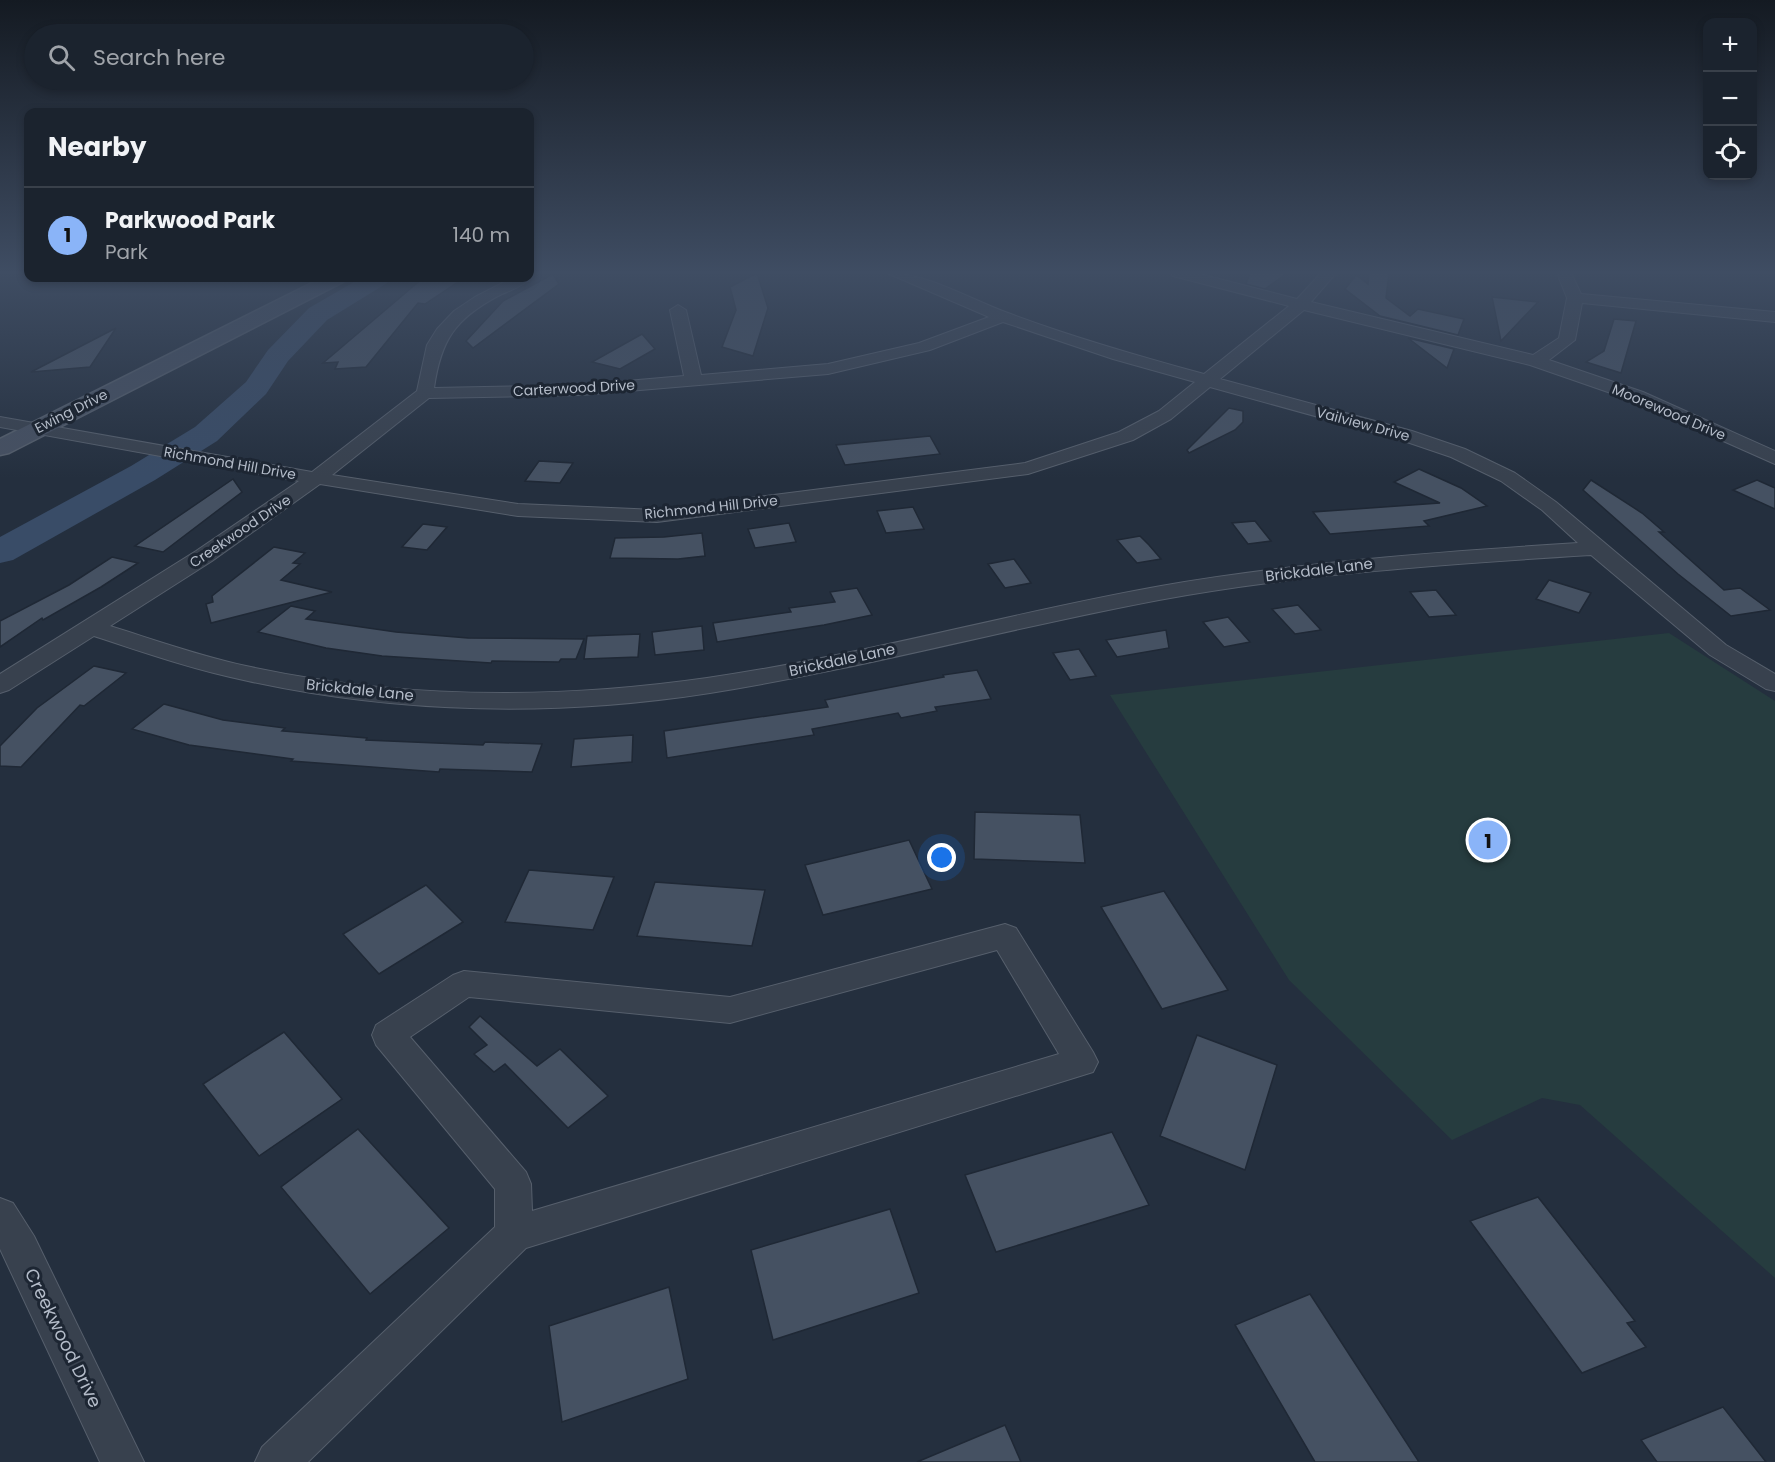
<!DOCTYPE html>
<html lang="en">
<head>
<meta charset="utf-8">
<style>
  body { margin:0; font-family:Poppins,sans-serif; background:#282f3a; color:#f1f3f6 }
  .controls { position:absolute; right:18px; top:18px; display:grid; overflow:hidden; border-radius:12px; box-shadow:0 3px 9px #0003 }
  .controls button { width:54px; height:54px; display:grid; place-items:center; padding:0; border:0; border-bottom:2px solid #39404a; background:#1b232e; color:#f1f3f6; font:30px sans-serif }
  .you { position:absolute; left:942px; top:858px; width:21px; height:21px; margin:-15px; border:4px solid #fff; border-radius:50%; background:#1a73e8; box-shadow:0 0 0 9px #1a73e833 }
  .badge { display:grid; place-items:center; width:39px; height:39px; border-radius:50%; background:#8ab4f8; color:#111; font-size:20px; font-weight:700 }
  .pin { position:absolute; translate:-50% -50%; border:3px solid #fff; box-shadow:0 2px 6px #0006 }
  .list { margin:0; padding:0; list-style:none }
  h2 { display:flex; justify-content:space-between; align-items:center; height:78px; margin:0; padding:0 24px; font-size:26px }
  h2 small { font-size:20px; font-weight:400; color:#a0a4aa }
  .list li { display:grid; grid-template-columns:39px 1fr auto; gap:18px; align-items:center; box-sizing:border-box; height:96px; padding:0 24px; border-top:2px solid #39404a }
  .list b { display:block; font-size:22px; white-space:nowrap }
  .list p { margin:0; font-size:20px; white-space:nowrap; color:#a0a4aa }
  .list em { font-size:20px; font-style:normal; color:#a0a4aa }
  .icon { flex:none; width:33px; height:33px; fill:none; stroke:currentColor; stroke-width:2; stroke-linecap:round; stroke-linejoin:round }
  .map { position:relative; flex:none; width:1775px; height:1462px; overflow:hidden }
  .search { position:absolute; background:#1b232e; box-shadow:0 3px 9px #0003; left:24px; top:24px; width:510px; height:66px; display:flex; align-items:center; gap:15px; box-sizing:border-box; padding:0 21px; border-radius:33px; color:#a0a4aa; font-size:22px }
  .panel { position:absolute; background:#1b232e; box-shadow:0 3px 9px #0003; left:24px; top:108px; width:510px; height:174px; border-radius:12px }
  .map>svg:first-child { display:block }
  .green { fill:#263c3f }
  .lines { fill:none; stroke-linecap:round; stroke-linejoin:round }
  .river { fill:#394c67; fill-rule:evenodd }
  .building { fill:#455162; stroke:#1f2835; stroke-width:1.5 }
  .street-casing { stroke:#565f6c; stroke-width:2 }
  .secondary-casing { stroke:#565f6c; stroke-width:3 }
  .street { fill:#38414e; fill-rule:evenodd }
  .secondary { fill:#465061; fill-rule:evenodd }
  .labels { text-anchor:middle; stroke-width:6; stroke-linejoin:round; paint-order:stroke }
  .far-street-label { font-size:14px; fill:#b4bcc9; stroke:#1d2633 }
  .street-label { font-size:15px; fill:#b4bcc9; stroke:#1d2633 }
  .near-street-label { font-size:18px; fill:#b4bcc9; stroke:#1d2633 }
</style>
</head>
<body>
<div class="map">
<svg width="1775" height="1462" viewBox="0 0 1775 1462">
  <rect width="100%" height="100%" fill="#242f3e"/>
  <!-- green -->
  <polygon class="green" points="1669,633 1775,701 1775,1278 1580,1105 1542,1098 1452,1140 1289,980 1110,695"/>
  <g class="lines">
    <!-- river -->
    <polygon class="river" points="361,278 390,278 387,283 327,320 288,361 266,394 217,441 155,480 13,560 0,563 0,537 131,466 195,427 246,382 268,350 309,308"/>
  </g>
  <!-- building -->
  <g class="building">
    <polygon points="757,273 768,308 753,356 722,347 736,310 730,287"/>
    <polygon points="1250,273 1287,273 1265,289 1246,284"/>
    <polygon points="1369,273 1389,273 1386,298 1410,316 1418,309 1464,319 1458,335 1380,316 1345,289 1356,275 1368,284"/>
    <polygon points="553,274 559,284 473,348 466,341 503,301"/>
    <polygon points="423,278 464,278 425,304 418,303 366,367 335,369 338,362 323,363"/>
    <polygon points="1492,297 1538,302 1501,341"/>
    <polygon points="1614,319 1636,321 1621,373 1586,362 1604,351"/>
    <polygon points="116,328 90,367 31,372"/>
    <polygon points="642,334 655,349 620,369 592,362"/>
    <polygon points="1408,338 1454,349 1447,368"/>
    <polygon points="1229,408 1243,411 1243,422 1235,430 1189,453 1187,450"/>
    <polygon points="930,436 940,454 845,465 836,445"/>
    <polygon points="539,461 573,463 560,483 525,481"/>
    <polygon points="1419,469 1461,488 1487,506 1424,521 1429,526 1330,534 1313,512 1440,503 1394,482"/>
    <polygon points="233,479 242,492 163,552 135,546"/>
    <polygon points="1591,480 1642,513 1664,532 1659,532 1724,590 1740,588 1770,610 1731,616 1678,574 1583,490"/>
    <polygon points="1757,480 1775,488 1775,509 1733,490"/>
    <polygon points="913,507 924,529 886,533 877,511"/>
    <polygon points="1255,521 1271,541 1248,544 1232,523"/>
    <polygon points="789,523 796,542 755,548 748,529"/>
    <polygon points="423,524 447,527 427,550 402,547"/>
    <polygon points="702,533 705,556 678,559 610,558 615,538 664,537"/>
    <polygon points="1140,536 1149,545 1161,559 1137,563 1117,540"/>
    <polygon points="274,547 305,553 293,563 300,564 281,580 332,592 211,623 206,604 213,602 212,596"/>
    <polygon points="112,557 138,563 101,587 43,620 42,618 0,647 0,621 69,585"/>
    <polygon points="1014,559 1031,583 1005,588 988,564"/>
    <polygon points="1549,580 1591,593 1579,613 1536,599"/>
    <polygon points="857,588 872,615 824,625 717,642 713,623 791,612 789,608 835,602 830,592"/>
    <polygon points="1436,590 1456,615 1429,617 1410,592"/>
    <polygon points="1298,605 1321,630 1295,634 1272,609"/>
    <polygon points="291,606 315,611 306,619 396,632 468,638 584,639 576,659 561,659 559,662 492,661 491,663 382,656 326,648 258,632"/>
    <polygon points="1228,617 1250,642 1224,647 1203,622"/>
    <polygon points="702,626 704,650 655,655 652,632"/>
    <polygon points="1166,630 1169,648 1117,657 1106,640"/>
    <polygon points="640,634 638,657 584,659 587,636"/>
    <polygon points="1079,649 1096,676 1070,680 1053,653"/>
    <polygon points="94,666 126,673 84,706 80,705 21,767 0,766 0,746 37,708"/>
    <polygon points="977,670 991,699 935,707 937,711 901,718 898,713 812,729 814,735 667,758 664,731 828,707 825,700 944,677 943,675"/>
    <polygon points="164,704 223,720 285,728 282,731 367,738 366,740 483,745 485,742 542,744 532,772 440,769 439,772 291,761 293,759 189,745 132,729"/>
    <polygon points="633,735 632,762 571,767 574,739"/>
    <polygon points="975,812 1080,815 1085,863 974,859"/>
    <polygon points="909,840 932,889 823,915 805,865"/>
    <polygon points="529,870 614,877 593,930 505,922"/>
    <polygon points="655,882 765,890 752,946 637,936"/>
    <polygon points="426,885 463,922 379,974 343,934"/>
    <polygon points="1164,891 1228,990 1162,1009 1101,907"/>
    <polygon points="480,1016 537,1066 560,1049 608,1096 568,1128 505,1064 494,1072 474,1054 487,1045 469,1027"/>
    <polygon points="284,1032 342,1099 259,1156 203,1084"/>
    <polygon points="1197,1035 1277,1065 1245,1170 1160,1136"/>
    <polygon points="358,1129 449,1228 370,1294 281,1187"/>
    <polygon points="1112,1132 1149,1205 996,1252 965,1175"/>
    <polygon points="1538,1197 1635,1321 1627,1323 1646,1347 1582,1373 1470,1221"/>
    <polygon points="890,1209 919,1293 773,1340 751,1250"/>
    <polygon points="669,1287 688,1379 562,1422 549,1326"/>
    <polygon points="1310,1294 1419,1462 1315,1462 1235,1325"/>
    <polygon points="1723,1407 1766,1462 1657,1462 1641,1440"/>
    <polygon points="1005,1425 1021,1462 917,1462"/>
  </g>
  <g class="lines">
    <!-- street casing -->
    <g class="street-casing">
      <g id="street">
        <path d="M 887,273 C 928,273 969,299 1008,313 C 1072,337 1138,356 1204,374 L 1289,306 L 1173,276 L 1171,273 L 1196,273 L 1297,299 L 1321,273 L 1336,273 L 1311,302 L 1533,355 L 1559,338 L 1567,298 L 1557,273 L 1571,273 L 1581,294 L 1775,312 L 1775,322 L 1582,303 L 1575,340 L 1549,360 L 1643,392 L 1775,451 L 1775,464 L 1631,400 L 1530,365 L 1304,310 L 1220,379 L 1412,431 L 1465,449 L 1515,473 L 1556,502 L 1726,645 L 1775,674 L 1775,691 L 1766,689 L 1710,655 L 1591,555 C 1447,564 1301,574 1159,600 C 1009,628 861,669 710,693 C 557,717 399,714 248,681 C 195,670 145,653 94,636 L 9,690 L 0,693 L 0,674 L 196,551 L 299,481 L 0,427 L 0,417 L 312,472 L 417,391 L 427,345 L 437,329 L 454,311 L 475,297 L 512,278 L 530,278 C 523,287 508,291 498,296 C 455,319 441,340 434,388 L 581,385 L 684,376 L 670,310 L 678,305 L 686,310 L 701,375 L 828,364 L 919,343 L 989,317 ZM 1003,322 L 1113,359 L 1195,382 L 1159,411 L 1119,432 L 1025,463 L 657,510 L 518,504 L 332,475 L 429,398 L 581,395 L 828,374 L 930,350 ZM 1210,387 L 1398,439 L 1451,457 L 1501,481 L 1542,510 L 1578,543 C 1439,552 1299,562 1161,586 C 1009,613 860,656 707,678 C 554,700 397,699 246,666 C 200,656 155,640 110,626 L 212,561 L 320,484 L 518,516 L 657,522 L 1028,474 L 1133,440 L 1171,419 Z"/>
        <path d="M 1005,924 L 1016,928 L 1093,1052 L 1098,1062 L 1093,1072 L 526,1248 L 308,1462 L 255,1462 L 262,1447 L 495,1227 L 495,1189 L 376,1045 L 372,1035 L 376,1025 L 453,975 L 464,971 L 730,997 ZM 997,950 L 1059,1054 L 532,1211 L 531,1184 L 526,1172 L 410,1037 L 469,997 L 730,1023 Z"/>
        <polygon points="0,1198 13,1203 34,1236 144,1462 100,1462 0,1249"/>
      </g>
    </g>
    <!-- secondary casing -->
    <g class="secondary-casing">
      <polygon id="secondary" points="322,278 345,278 343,282 9,453 0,455 0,439"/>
    </g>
    <!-- street -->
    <use href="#street" class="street"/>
    <!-- secondary -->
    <use href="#secondary" class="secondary"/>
  </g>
  <!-- sky -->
  <linearGradient id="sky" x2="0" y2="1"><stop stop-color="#141a22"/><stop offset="0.57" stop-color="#3f4d63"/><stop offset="1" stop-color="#3f4d63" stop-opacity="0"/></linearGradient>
  <rect width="1775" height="478" fill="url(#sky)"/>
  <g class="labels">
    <!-- far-street labels -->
    <g class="far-street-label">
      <text transform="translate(574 388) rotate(-3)" y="5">Carterwood Drive</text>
      <text transform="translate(71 411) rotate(-27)" y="5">Ewing Drive</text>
      <text transform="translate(1669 412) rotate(23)" y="5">Moorewood Drive</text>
      <text transform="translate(1363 424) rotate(15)" y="5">Vailview Drive</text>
      <text transform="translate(230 463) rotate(10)" y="5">Richmond Hill Drive</text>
      <text transform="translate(711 507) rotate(-6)" y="5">Richmond Hill Drive</text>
      <text transform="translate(240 531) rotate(-34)" y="5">Creekwood Drive</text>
    </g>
    <!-- street labels -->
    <g class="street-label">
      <text transform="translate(1319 570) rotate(-7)" y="5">Brickdale Lane</text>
      <text transform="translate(842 660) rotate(-12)" y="5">Brickdale Lane</text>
      <text transform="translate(360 690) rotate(6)" y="5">Brickdale Lane</text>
    </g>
    <!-- near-street labels -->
    <g class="near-street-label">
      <text transform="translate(63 1338) rotate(64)" y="6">Creekwood Drive</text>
    </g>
  </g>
</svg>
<div class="controls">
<button>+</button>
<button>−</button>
<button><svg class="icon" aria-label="locate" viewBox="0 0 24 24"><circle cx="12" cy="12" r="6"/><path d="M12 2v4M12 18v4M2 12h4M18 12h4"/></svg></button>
</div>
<div class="you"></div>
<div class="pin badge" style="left:1488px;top:840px">1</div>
<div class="search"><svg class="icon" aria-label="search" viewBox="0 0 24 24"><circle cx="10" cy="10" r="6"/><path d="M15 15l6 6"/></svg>Search here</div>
<section class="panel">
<h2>Nearby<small></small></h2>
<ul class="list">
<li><span class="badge">1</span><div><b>Parkwood Park</b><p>Park</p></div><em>140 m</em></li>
</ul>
</section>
</div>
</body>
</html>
